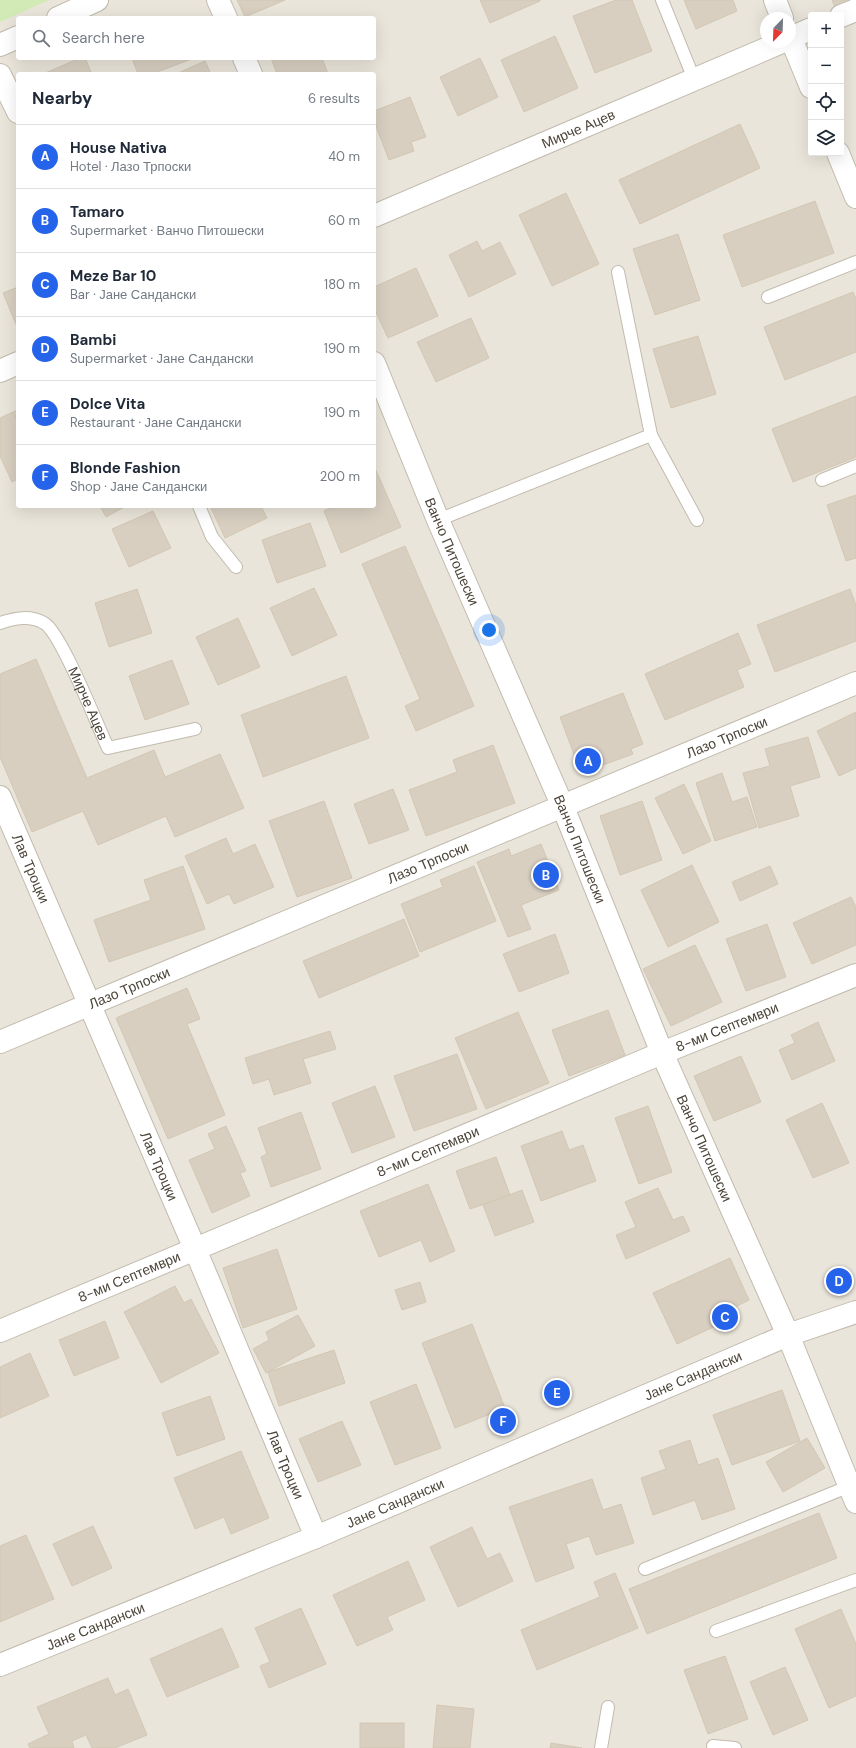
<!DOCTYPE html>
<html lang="en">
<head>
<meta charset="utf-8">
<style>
  body { margin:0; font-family:"DM Sans",sans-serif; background:#f2f2f3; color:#1f2937 }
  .controls { position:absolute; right:12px; top:12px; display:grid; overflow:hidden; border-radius:4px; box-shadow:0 4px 16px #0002 }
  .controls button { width:36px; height:36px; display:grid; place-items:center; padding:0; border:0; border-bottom:1px solid #e0e1e3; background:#fff; color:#1f2937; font:20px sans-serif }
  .compass { position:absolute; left:760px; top:12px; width:36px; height:36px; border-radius:50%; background:#fff; box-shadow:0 4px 16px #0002; rotate:203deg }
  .you { position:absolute; left:489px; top:630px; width:14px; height:14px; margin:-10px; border:3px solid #fff; border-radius:50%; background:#1a73e8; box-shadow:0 0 0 6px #1a73e833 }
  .badge { display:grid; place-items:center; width:26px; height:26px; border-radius:50%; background:#2563eb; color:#fff; font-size:13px; font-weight:700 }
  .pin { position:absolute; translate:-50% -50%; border:2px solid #fff; box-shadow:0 1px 4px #0006 }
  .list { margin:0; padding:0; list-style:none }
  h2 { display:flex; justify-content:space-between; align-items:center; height:52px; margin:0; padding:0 16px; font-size:17px }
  h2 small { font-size:13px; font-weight:400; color:#747a83 }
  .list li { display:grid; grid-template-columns:26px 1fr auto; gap:12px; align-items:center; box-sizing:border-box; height:64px; padding:0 16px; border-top:1px solid #e0e1e3 }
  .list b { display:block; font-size:15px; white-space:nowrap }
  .list p { margin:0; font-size:13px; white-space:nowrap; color:#747a83 }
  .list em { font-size:13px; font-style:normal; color:#747a83 }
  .icon { flex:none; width:22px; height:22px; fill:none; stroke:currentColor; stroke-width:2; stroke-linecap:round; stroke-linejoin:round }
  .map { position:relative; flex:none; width:856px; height:1748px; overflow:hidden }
  .search { position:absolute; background:#fff; box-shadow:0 4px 16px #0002; left:16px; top:16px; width:360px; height:44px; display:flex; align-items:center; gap:10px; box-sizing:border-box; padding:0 14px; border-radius:4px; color:#747a83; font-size:15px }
  .panel { position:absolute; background:#fff; box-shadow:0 4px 16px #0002; left:16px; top:72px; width:360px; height:436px; border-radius:4px }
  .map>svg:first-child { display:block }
  .residential { fill:#eae5da; fill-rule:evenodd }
  .green { fill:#d2eab5 }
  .building { fill:#d8cfc1; stroke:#d3c7b4 }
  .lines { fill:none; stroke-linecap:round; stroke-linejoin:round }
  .service-casing { stroke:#c2bbae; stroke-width:14 }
  .minor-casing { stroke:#c2bbae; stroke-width:24 }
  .tertiary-casing { stroke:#c2bbae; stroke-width:24 }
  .service { stroke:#fff; stroke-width:12 }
  .minor { stroke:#fff; stroke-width:22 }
  .tertiary { stroke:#fff; stroke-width:22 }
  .labels { text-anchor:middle; stroke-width:3.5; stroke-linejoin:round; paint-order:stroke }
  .street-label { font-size:14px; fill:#4b4439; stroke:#fff }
</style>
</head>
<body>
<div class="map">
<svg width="856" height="1748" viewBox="0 0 856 1748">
  <rect width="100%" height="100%" fill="#f6f3ec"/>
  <!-- residential -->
  <path class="residential" d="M 0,0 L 856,0 L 856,1748 L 0,1748 ZM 811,15 L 841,15 L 841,153 L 811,153 ZM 18,18 L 374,18 L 374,58 L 18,58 ZM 766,18 L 790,18 L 790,42 L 766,42 ZM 18,74 L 374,74 L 374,506 L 18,506 Z"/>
  <!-- green -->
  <polygon class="green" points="0,0 49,0 0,22"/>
  <!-- building -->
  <g class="building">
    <polygon points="237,0 285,0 245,17"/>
    <polygon points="480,0 540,0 540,1 490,23"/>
    <polygon points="616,0 632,0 652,51 595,73 573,16"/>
    <polygon points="684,0 733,0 737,11 696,29"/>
    <polygon points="832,0 856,0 838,15"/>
    <polygon points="555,36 578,88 524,112 501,60"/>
    <polygon points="80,58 85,58 92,74 43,74"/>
    <polygon points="132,58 188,58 189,60 152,74 138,74"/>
    <polygon points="271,58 322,58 328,74 277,74"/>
    <polygon points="480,58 498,97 458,116 440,77"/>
    <polygon points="205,61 211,74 176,74"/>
    <polygon points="410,97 426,137 411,142 414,151 389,160 374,121 374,111"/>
    <polygon points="740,124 760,168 640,224 619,180"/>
    <polygon points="566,193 599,264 552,286 519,215"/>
    <polygon points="815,201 834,253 742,287 723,235"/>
    <polygon points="678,234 700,300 655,315 633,249"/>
    <polygon points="477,241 482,251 500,242 516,274 469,297 449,255"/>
    <polygon points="416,268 438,316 388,338 374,308 374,287"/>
    <polygon points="18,287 18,329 3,293"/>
    <polygon points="853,292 856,299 856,352 785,380 764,327"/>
    <polygon points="471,318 489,358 436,382 417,342"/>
    <polygon points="698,336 716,394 671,408 653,349"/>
    <polygon points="856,396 856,457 793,482 772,429"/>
    <polygon points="18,410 18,422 13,412"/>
    <polygon points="13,412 18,422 18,479 12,482 0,456 0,418"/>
    <polygon points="374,466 401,527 341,553 324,511 335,506 374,506"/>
    <polygon points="856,495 856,558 846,561 827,505"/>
    <polygon points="100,506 126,506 106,517"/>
    <polygon points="210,506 261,506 267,518 225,538"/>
    <polygon points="153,511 171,548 129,567 112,529"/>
    <polygon points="310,523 326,566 277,583 262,540"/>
    <polygon points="405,546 474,706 416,731 405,706 420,699 362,564"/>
    <polygon points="314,588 337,635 292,656 270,608"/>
    <polygon points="137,589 152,633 109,647 95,603"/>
    <polygon points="850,589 856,605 856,641 775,672 757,625"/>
    <polygon points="238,618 260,667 218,685 196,637"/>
    <polygon points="738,633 751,664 737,670 744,687 665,720 645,674"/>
    <polygon points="36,659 87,778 154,750 165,777 220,754 244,808 175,837 166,816 98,845 83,811 32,832 0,757 0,674"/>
    <polygon points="172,660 189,704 145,720 129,676"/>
    <polygon points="346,676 369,738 263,777 241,715"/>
    <polygon points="623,693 643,744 631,749 633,754 581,773 560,717"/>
    <polygon points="856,712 856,768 839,776 817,731"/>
    <polygon points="808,737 820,777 790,786 799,816 759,828 743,773 770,766 765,749"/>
    <polygon points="493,745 515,803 426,836 409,790 457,772 453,760"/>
    <polygon points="722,773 732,802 747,797 757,827 715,841 696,783"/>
    <polygon points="684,784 711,841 683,854 655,798"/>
    <polygon points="393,789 409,830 369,844 354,804"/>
    <polygon points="324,801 352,878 297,897 269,821"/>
    <polygon points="642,801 662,860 620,875 600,816"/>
    <polygon points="226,838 233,854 255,844 274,887 234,904 229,894 207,904 185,856"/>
    <polygon points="541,844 559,890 521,905 531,929 508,937 477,862 509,849 511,856"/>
    <polygon points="692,865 719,922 668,947 641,890"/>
    <polygon points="183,866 205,929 109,962 94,920 151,900 144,880"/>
    <polygon points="474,866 496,921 420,952 401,904 443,887 440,880"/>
    <polygon points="770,866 778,884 740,901 732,882"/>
    <polygon points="851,897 856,907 856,945 812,964 793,923"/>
    <polygon points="404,919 419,956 319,998 303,961"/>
    <polygon points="767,924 786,977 746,991 726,939"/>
    <polygon points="555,934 569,973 519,992 503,954"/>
    <polygon points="695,945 722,1002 671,1026 643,969"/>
    <polygon points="187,988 200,1019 187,1024 225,1115 168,1139 116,1018"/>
    <polygon points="608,1010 625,1055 569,1076 552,1030"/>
    <polygon points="518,1012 549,1083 486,1109 455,1038"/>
    <polygon points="818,1022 835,1061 792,1080 779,1050 795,1043 791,1035"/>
    <polygon points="330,1031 336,1049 303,1059 311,1083 274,1095 269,1079 253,1084 245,1058"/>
    <polygon points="457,1054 477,1109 414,1131 394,1076"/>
    <polygon points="741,1056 761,1102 714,1121 694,1076"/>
    <polygon points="375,1086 395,1137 352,1153 332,1103"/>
    <polygon points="822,1103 849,1163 813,1178 786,1120"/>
    <polygon points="648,1106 672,1172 639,1184 615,1118"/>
    <polygon points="301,1112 321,1169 271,1187 261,1157 267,1154 258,1128"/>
    <polygon points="226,1126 246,1171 240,1173 250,1196 212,1213 189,1160 215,1149 208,1134"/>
    <polygon points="562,1131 569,1150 583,1145 596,1181 541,1201 521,1146"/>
    <polygon points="496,1157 510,1195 470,1209 456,1171"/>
    <polygon points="428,1184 455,1251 430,1262 421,1240 379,1257 360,1211"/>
    <polygon points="658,1188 673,1220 683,1216 690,1231 626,1259 616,1235 636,1227 625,1202"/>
    <polygon points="522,1190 534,1222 495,1236 483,1205"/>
    <polygon points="277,1249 297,1309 243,1328 223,1268"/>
    <polygon points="730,1258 749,1300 731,1309 735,1317 677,1344 653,1293"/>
    <polygon points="420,1282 426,1302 402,1310 395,1290"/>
    <polygon points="175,1286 184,1303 191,1299 219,1353 161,1383 124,1312"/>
    <polygon points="298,1315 315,1346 266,1373 253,1349 269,1340 266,1332"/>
    <polygon points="105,1321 119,1358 74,1376 59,1340"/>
    <polygon points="472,1324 505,1408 455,1428 422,1343"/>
    <polygon points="334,1350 345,1383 279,1406 268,1372"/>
    <polygon points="30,1353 49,1396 0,1418 0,1367"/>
    <polygon points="416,1384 441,1448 395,1465 370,1402"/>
    <polygon points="782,1390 800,1441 732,1465 713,1415"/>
    <polygon points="210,1396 225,1439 177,1456 162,1413"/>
    <polygon points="342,1421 361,1465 318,1482 299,1439"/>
    <polygon points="807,1438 825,1468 783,1492 766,1462"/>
    <polygon points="690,1440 698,1465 718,1458 735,1509 702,1520 695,1500 653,1515 641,1478 666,1469 659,1451"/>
    <polygon points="241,1451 269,1518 231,1534 224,1517 195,1529 174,1478"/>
    <polygon points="592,1479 603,1510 621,1504 634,1543 596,1555 589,1536 566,1544 574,1568 536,1582 509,1507"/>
    <polygon points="819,1513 837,1558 647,1634 629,1589"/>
    <polygon points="93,1526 112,1568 72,1586 53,1544"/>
    <polygon points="472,1527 487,1559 500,1553 513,1581 458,1607 430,1547"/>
    <polygon points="26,1535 54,1599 0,1622 0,1546"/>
    <polygon points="408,1561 425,1600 387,1617 393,1630 357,1646 333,1595"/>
    <polygon points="615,1573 638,1628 537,1670 521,1630 600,1597 594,1582"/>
    <polygon points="301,1608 326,1664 269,1688 260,1666 270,1662 255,1628"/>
    <polygon points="841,1609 856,1644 856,1696 829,1708 795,1629"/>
    <polygon points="222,1628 239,1667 167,1697 150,1659"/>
    <polygon points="725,1656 748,1719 708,1734 684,1670"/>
    <polygon points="785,1667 808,1720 773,1735 750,1682"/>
    <polygon points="108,1678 115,1695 128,1689 147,1735 115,1748 92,1748 86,1735 72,1741 74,1748 30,1748 28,1744 49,1734 37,1707"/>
    <polygon points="437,1705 474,1709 470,1748 433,1748"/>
    <rect x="360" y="1723" width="44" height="25"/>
    <polygon points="551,1743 582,1748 550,1748"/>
  </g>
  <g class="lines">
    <!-- service casing -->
    <g class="service-casing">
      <g id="service">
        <polyline points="662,0 694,79"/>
        <polyline points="618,272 651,435"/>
        <polyline points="768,297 856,262"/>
        <polyline points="822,480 856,466"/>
        <polyline points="199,506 212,537 236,567"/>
        <polyline points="438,520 651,435 697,520"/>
        <path id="s1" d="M 0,623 C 15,618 30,615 44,623 C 61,632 98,727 108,748 L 195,729"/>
        <polyline points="645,1569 855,1484"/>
        <polyline points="716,1631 856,1580"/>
        <polyline points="713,1746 735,1748"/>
        <polyline points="601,1748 608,1707"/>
      </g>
    </g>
    <!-- minor casing -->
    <g class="minor-casing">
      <g id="minor">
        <polyline points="218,0 226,18"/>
        <polyline points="775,0 782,18"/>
        <polyline points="841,16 856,10"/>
        <polyline points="58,18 97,0"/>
        <polyline points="790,36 811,87"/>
        <polyline points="790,38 811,29"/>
        <polyline points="0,45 18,37"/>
        <polyline points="244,58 251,74"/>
        <polyline points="0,75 18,112"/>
        <polyline points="838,153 856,197"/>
        <path id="s2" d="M 374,216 L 782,42"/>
        <path id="s3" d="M 374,363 L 438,520 L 563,807 L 662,1053 L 788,1335 L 856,1502"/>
        <polyline points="0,371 18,363"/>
        <path id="s4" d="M 0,797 L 195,1249 L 316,1537"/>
        <path id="s5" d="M 0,1042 L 856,683"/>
        <path id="s6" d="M 0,1331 L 662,1053 L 856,975"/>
      </g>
    </g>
    <!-- tertiary casing -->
    <g class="tertiary-casing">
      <g id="tertiary">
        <path id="s7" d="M 0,1665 L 316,1537 L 788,1335 L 856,1312"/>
      </g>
    </g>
    <!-- service -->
    <use href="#service" class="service"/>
    <!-- minor -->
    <use href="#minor" class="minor"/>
    <!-- tertiary -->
    <use href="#tertiary" class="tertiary"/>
  </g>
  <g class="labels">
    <!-- street labels -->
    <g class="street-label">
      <text dy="5" stroke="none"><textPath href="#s2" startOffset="222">Мирче Ацев</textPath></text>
      <text dy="5" stroke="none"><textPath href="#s3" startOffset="204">Ванчо Питошески</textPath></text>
      <text dy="5" stroke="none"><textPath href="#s1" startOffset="138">Мирче Ацев</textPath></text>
      <text dy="5" stroke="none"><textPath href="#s5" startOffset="788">Лазо Трпоски</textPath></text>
      <text dy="5" stroke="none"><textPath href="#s3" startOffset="528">Ванчо Питошески</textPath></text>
      <text dy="5" stroke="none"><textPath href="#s5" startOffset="464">Лазо Трпоски</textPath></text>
      <text dy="5" stroke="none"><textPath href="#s4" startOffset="78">Лав Троцки</textPath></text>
      <text dy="5" stroke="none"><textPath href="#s5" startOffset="140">Лазо Трпоски</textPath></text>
      <text dy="5" stroke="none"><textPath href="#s6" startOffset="788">8-ми Септември</textPath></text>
      <text dy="5" stroke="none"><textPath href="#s3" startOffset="852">Ванчо Питошески</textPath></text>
      <text dy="5" stroke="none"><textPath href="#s6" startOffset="464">8-ми Септември</textPath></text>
      <text dy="5" stroke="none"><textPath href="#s4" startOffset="402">Лав Троцки</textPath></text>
      <text dy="5" stroke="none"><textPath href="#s6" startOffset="140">8-ми Септември</textPath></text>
      <text dy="5" stroke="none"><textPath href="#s7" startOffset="751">Јане Сандански</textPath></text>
      <text dy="5" stroke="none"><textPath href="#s4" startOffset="726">Лав Троцки</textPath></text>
      <text dy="5" stroke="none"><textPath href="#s7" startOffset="427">Јане Сандански</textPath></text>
      <text dy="5" stroke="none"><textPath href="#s7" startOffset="103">Јане Сандански</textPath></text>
    </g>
  </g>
</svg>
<div class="controls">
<button>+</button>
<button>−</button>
<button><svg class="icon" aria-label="locate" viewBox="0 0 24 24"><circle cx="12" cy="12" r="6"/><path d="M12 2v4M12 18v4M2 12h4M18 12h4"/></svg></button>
<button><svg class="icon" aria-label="layers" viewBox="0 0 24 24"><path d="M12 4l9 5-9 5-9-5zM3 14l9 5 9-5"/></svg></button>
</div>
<svg class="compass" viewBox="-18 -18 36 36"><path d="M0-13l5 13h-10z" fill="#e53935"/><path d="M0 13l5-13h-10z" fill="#747a83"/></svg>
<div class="you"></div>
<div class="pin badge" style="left:588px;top:761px">A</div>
<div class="pin badge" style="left:546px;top:875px">B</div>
<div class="pin badge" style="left:725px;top:1317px">C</div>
<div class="pin badge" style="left:839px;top:1281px">D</div>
<div class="pin badge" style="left:557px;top:1393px">E</div>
<div class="pin badge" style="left:503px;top:1421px">F</div>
<div class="search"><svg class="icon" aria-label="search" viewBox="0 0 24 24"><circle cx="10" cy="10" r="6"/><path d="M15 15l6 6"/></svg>Search here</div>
<section class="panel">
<h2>Nearby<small>6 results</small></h2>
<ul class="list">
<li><span class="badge">A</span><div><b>House Nativa</b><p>Hotel · Лазо Трпоски</p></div><em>40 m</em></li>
<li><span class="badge">B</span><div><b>Tamaro</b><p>Supermarket · Ванчо Питошески</p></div><em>60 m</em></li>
<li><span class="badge">C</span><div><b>Meze Bar 10</b><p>Bar · Јане Сандански</p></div><em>180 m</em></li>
<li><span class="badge">D</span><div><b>Bambi</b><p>Supermarket · Јане Сандански</p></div><em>190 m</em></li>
<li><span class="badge">E</span><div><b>Dolce Vita</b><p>Restaurant · Јане Сандански</p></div><em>190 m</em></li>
<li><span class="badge">F</span><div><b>Blonde Fashion</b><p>Shop · Јане Сандански</p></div><em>200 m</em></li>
</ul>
</section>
</div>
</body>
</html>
